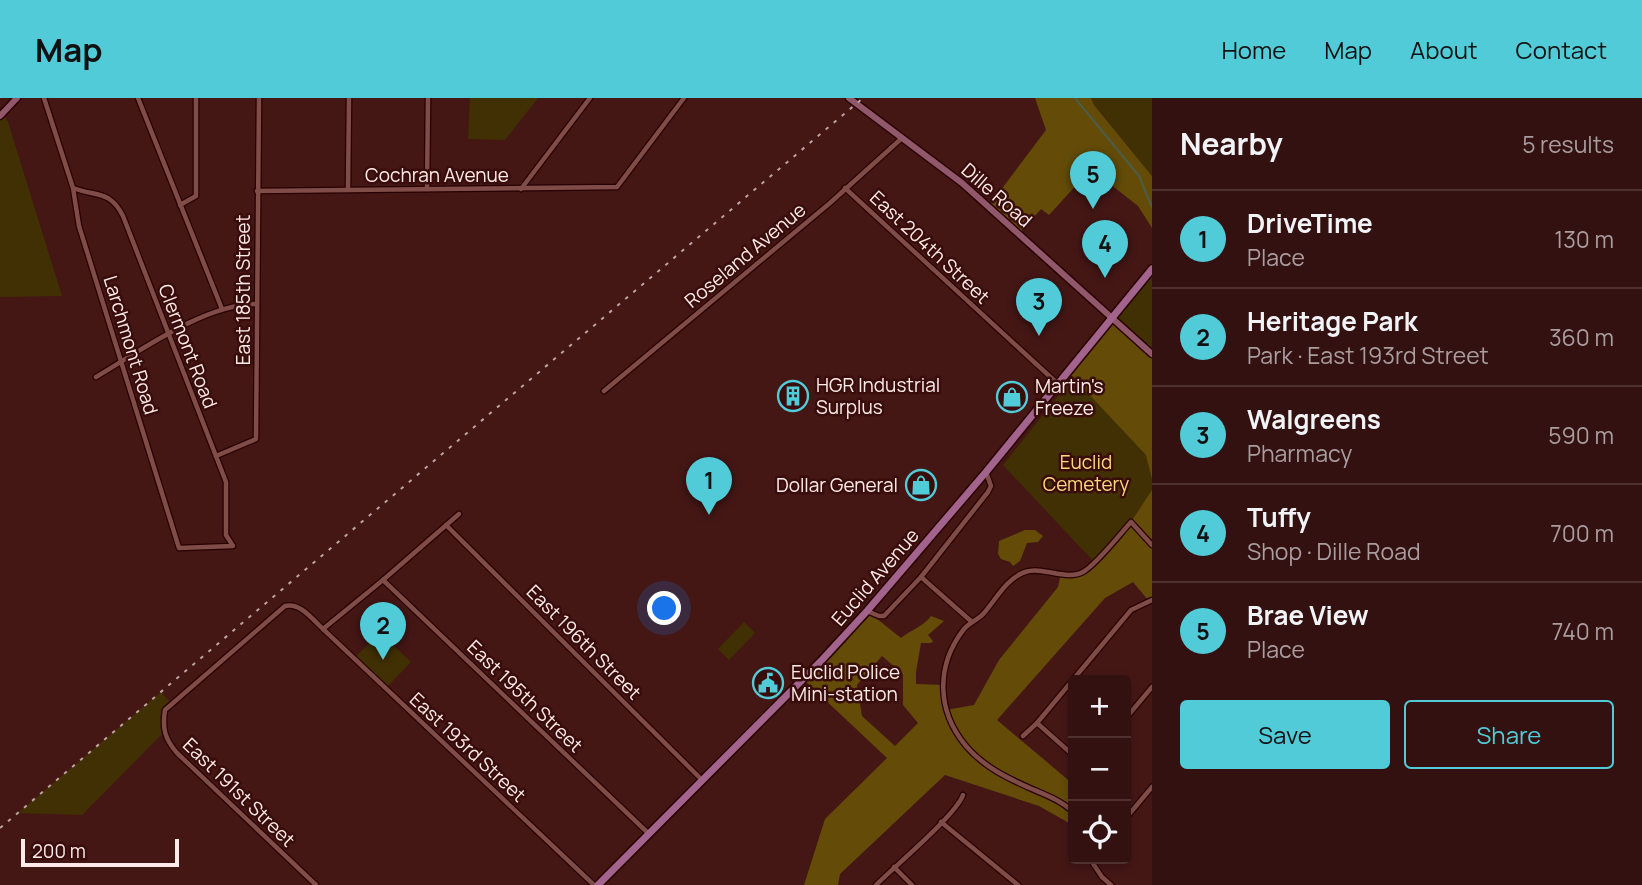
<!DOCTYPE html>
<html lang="en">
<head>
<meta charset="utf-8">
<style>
  body { margin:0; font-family:Manrope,sans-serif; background:#3b1a19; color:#f1f3f6 }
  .controls { position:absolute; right:21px; bottom:21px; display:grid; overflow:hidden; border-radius:7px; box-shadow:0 4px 10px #0003 }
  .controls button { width:63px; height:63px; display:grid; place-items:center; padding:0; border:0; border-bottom:2px solid #4e3130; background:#331110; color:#f1f3f6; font:35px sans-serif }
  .scale { position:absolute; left:21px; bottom:18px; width:158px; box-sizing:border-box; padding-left:7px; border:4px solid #feebe9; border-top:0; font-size:19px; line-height:24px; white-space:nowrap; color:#feebe9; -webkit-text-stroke:5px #390d0b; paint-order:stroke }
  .you { position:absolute; left:665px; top:511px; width:24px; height:24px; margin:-18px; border:5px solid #fff; border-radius:50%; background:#1a73e8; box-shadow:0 0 0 10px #1a73e833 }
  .badge { display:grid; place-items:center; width:46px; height:46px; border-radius:50%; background:#52cbd9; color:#111; font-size:23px; font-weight:700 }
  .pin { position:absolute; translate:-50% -58px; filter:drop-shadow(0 2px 4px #0008) }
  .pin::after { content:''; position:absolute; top:37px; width:24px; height:21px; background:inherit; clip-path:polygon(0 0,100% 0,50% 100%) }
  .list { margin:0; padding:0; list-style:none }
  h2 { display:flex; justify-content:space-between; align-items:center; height:91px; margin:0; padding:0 28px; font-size:30px }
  h2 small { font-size:23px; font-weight:400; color:#a99d9f }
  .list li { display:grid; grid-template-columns:46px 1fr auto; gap:21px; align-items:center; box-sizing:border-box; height:98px; padding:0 28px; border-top:2px solid #4e3130 }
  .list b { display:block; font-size:26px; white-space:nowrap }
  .list p { margin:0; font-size:23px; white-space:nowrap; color:#a99d9f }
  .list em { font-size:23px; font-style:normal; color:#a99d9f }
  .actions { display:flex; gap:14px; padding:21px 28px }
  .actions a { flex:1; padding:16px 0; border:2px solid #52cbd9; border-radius:7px; text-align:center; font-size:24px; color:#52cbd9 }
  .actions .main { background:#52cbd9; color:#111 }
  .icon { flex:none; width:38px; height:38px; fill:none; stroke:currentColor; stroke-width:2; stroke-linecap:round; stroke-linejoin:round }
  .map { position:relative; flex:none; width:1152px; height:787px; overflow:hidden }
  header { display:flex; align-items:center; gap:42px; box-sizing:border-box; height:98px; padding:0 35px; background:#52cbd9; color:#111 }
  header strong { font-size:33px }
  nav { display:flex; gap:38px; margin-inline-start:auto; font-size:24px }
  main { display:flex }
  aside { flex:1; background:#331110 }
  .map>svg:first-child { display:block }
  .green { fill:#413003 }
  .forest { fill:#644c08; fill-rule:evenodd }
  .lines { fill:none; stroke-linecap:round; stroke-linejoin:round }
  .stream { stroke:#4c5d49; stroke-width:2 }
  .street-casing { stroke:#280002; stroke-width:7 }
  .secondary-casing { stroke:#280002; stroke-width:9 }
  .primary-casing { stroke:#280002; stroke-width:10 }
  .street { stroke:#7f4c47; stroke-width:4.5 }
  .secondary { stroke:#91576a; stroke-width:6 }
  .primary { stroke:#a2638d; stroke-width:7 }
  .rail { stroke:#bea2a0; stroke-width:2; stroke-dasharray:3.5 7; stroke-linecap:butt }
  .labels { text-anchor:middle; stroke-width:5; stroke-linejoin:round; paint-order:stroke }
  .street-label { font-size:19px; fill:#feebe9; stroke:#390d0b }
  .poi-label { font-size:19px; fill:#feebe9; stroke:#390d0b; text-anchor:start }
  .park-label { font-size:19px; fill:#fed780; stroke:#390d0b }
</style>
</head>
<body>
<header>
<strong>Map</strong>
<nav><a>Home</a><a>Map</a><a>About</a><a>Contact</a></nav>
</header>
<main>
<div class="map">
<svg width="1152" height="787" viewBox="0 0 1152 787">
  <rect width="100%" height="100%" fill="#441715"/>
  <!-- green -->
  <g class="green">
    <polygon points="470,0 538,0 505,42 468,41"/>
    <polygon points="1091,0 1152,0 1152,78 1094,7"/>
    <polygon points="3,15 8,24 62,198 0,199 0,18"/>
    <polygon points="1152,171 1152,394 1137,419 1095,465 1003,367 1073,279"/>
    <polygon points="744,524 755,535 729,562 718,551"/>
    <polygon points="380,535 411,564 386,590 354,560"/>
    <polygon points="161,594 172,606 165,612 164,634 82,717 18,715"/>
  </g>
  <!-- forest -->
  <g class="forest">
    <polygon points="1035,0 1091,0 1094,7 1152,78 1152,130 1138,108 1091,71 1049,117 1041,111 1019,136 988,109 1046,32"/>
    <polygon points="1111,219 1152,256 1152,381 1146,357 1068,274"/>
    <path d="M 1152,392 L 1152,502 L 1148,502 L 1133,484 L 1105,500 L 997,622 L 1073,686 L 1073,721 L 1069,725 L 1039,708 L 945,677 L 840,776 L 838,787 L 804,787 L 825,721 L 887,660 L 803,581 L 867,513 L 901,540 C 911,532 924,528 931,518 L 944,523 L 928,537 L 933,543 L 931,545 L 921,545 L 916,574 L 916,586 L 942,587 L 946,612 L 974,607 L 999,562 L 1058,489 L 1061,475 L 1070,476 L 1086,472 L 1131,424 ZM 882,558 L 903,576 L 903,607 L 918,625 L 895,648 L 862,618 L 857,587 Z"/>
    <polygon points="1025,432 1035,432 1043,438 1038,444 1027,445 1020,463 1013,468 1010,464 1001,461 998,456 999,443"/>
  </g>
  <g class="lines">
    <!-- stream -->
    <polyline class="stream" points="1075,0 1139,78 1152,109"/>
    <!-- street casing -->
    <g class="street-casing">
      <g id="street">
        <path d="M 44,0 L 73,90 L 79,128 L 179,450 L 233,448 L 226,437 L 226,384 L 123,118 C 110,92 97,99 73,90"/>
        <polyline points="138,0 222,211"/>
        <polyline points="845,90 1058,286"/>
        <polyline points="348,91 349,0"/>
        <polyline points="427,91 428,0"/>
        <polyline points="521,91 590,0"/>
        <polyline points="257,93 617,89 684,0"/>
        <polyline points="180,107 196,98 196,0"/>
        <path d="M 96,279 C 140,253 205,206 256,206"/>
        <polyline points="604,293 830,105 902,40"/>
        <polyline points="216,358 256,341 259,0"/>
        <polyline points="446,427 702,682"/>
        <polyline points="921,479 972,524"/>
        <polyline points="383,482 648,735"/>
        <polyline points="867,513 879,518 884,518 921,479 988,394 991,388 986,374"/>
        <polyline points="323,531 383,482 459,416"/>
        <polyline points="1126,620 1152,589"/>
        <polyline points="1037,625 1073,657"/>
        <polyline points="1023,638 1037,625 1131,512 1152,502"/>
        <path d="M 1073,714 C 1062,703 1046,697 1032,691 C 1007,680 984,669 966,648 C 936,612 936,567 964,531 C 970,524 978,522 984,515 C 996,501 1007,480 1025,474 C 1043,468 1066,483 1083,474 C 1097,466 1119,437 1131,424 L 1152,447"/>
        <polyline points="1126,720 1152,689"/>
        <polyline points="941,724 1018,787"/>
        <polyline points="1090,761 1102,779 1111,787"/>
        <polyline points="894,769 912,787"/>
        <path d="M 316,787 L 177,655 C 165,641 162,631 165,612 L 285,508 C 300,504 312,521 323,531 L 594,787"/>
        <path d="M 876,787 C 894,769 956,717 963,697"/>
      </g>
    </g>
    <!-- secondary casing -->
    <g class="secondary-casing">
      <g id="secondary">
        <polyline points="849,0 962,85 1152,256"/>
        <polyline points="0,18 17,0"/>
      </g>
    </g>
    <!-- primary casing -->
    <g class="primary-casing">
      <polyline id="primary" points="598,787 821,563 867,513 986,374 1152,171"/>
    </g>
    <!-- street -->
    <use href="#street" class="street"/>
    <!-- secondary -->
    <use href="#secondary" class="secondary"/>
    <!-- primary -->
    <use href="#primary" class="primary"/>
    <!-- rail -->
    <polyline class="rail" points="0,730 863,0"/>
  </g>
  <!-- icons -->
  <defs>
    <g id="building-ring" transform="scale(1.575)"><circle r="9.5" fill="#390d0b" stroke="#52cbd9" stroke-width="1.5"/><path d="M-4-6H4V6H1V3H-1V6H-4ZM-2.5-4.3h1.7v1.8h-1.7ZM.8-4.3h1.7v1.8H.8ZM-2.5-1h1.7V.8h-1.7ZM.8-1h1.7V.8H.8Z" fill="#52cbd9"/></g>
    <g id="shop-ring" transform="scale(1.575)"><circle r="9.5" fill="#390d0b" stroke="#52cbd9" stroke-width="1.5"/><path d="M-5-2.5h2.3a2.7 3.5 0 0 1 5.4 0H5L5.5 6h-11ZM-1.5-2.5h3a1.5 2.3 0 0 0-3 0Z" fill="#52cbd9"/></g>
    <g id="civic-ring" transform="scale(1.575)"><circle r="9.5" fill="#390d0b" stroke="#52cbd9" stroke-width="1.5"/><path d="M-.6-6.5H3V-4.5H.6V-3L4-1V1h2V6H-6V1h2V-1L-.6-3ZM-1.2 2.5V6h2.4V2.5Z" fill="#52cbd9"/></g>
  </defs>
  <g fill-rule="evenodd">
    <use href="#building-ring" x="793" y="298"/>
    <use href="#shop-ring" x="1012" y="299"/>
    <use href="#shop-ring" x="921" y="387"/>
    <use href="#civic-ring" x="768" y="585"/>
  </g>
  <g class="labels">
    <!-- street labels -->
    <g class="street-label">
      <text x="437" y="84">Cochran Avenue</text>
      <text transform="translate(997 97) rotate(41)" y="7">Dille Road</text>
      <text transform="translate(930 149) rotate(43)" y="7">East 204th Street</text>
      <text transform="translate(745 157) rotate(-40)" y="7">Roseland Avenue</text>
      <text transform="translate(243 192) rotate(-90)" y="7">East 185th Street</text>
      <text transform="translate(131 247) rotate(73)" y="7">Larchmont Road</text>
      <text transform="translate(188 248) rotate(69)" y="7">Clermont Road</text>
      <text transform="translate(875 479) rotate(-49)" y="7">Euclid Avenue</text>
      <text transform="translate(584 544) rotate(45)" y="7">East 196th Street</text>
      <text transform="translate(525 598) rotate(44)" y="7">East 195th Street</text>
      <text transform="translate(468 649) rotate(43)" y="7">East 193rd Street</text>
      <text transform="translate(239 694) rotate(44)" y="7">East 191st Street</text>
    </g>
    <!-- poi labels -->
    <g class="poi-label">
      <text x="816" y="294">HGR Industrial<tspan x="816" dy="22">Surplus</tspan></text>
      <text x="1035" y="295">Martin's<tspan x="1035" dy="22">Freeze</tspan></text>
      <text x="898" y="394" text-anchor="end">Dollar General</text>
      <text x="791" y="581">Euclid Police<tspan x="791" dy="22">Mini-station</tspan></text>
    </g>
    <!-- park labels -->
    <g class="park-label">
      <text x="1086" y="371">Euclid<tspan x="1086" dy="22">Cemetery</tspan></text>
    </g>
  </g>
</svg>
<div class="controls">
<button>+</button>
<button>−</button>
<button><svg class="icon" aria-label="locate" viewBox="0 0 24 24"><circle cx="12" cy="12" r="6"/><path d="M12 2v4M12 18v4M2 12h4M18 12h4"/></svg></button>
</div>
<div class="scale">200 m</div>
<div class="you"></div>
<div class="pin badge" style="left:709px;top:417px">1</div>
<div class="pin badge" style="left:383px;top:562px">2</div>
<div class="pin badge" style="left:1039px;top:238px">3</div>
<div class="pin badge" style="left:1105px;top:180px">4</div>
<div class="pin badge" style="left:1093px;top:111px">5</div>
</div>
<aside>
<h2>Nearby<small>5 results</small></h2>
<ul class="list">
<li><span class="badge">1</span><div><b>DriveTime</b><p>Place</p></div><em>130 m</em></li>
<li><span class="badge">2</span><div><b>Heritage Park</b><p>Park · East 193rd Street</p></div><em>360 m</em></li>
<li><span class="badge">3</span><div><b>Walgreens</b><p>Pharmacy</p></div><em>590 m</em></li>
<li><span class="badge">4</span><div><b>Tuffy</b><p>Shop · Dille Road</p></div><em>700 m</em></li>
<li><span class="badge">5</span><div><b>Brae View</b><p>Place</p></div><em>740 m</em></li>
</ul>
<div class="actions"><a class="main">Save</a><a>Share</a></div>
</aside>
</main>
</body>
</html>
